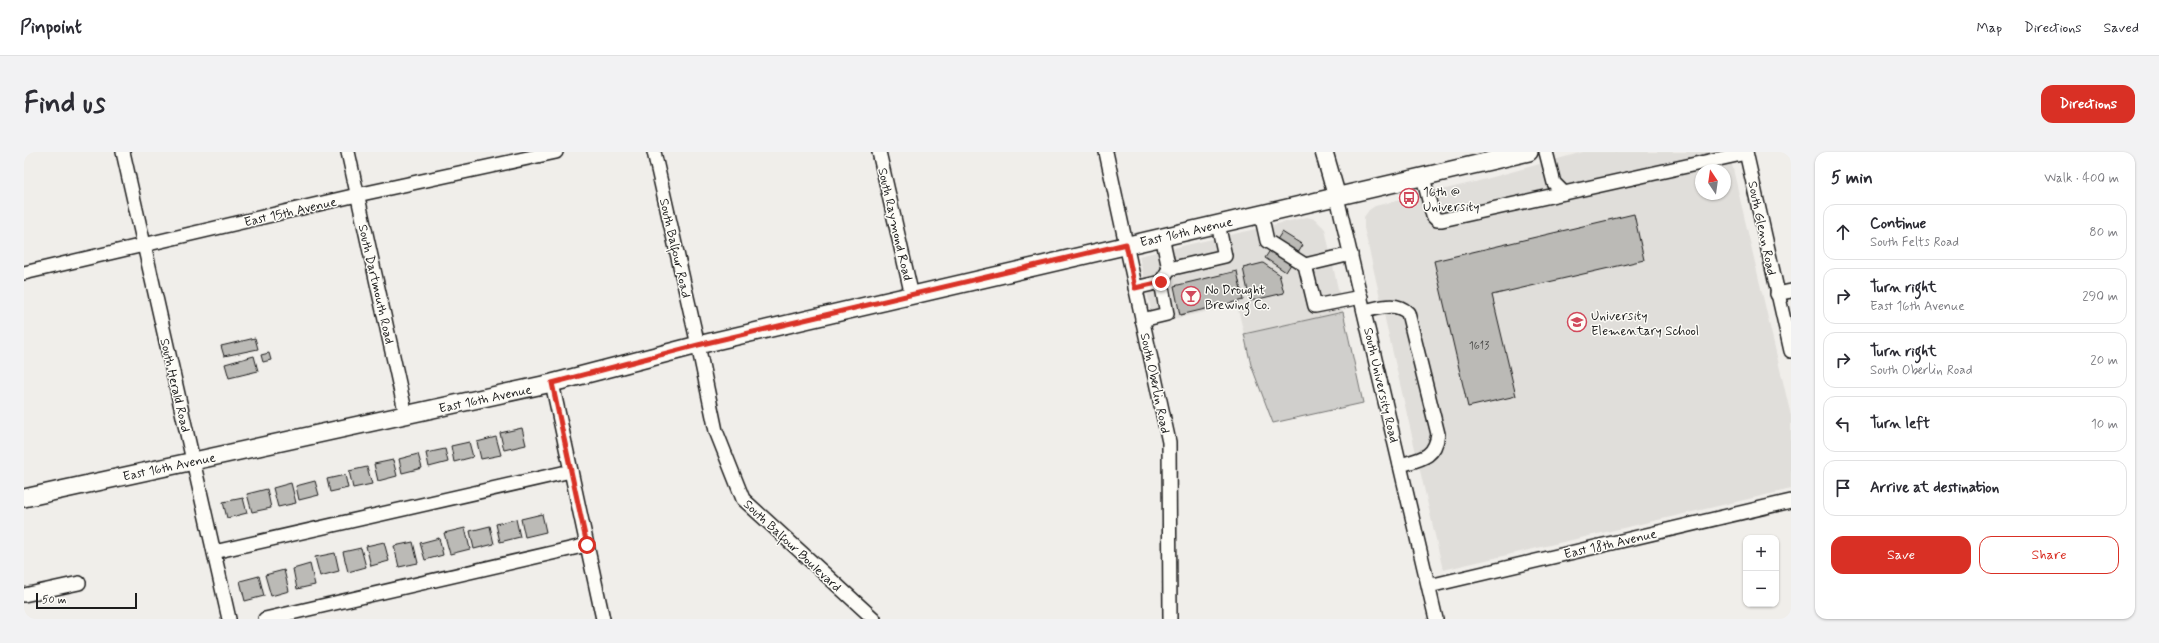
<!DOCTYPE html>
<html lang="en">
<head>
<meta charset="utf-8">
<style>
  body { margin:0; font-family:Mynerve,sans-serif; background:#f2f2f3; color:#2b2b33 }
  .controls { position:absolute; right:12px; bottom:12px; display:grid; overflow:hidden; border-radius:8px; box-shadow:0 1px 3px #0004 }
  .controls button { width:36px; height:36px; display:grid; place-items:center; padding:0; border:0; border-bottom:1px solid #e1e1e2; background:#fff; color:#2b2b33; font:20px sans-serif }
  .compass { position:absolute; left:1671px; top:12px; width:36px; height:36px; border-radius:50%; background:#fff; box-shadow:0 1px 3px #0004; rotate:347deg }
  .scale { position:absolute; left:12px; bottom:10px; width:101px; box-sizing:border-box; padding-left:4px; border:2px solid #1c1c1c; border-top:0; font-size:11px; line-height:14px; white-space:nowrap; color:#1c1c1c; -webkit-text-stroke:3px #fdfcf7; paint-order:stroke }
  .stop { position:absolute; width:12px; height:12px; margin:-9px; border:3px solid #d93025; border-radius:50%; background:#fff }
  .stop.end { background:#d93025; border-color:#fff; box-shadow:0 1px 4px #0008 }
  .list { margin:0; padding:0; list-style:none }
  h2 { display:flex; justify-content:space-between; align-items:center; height:52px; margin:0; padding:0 16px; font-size:17px }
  h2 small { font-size:13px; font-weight:400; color:#7c7c81 }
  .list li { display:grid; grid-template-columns:26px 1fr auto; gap:12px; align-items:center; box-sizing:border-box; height:56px; margin:0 8px 8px; padding:0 8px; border:1px solid #e1e1e2; border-radius:12px }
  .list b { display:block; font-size:15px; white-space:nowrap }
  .list p { margin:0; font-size:13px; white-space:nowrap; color:#7c7c81 }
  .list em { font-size:13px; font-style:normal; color:#7c7c81 }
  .actions { display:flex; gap:8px; padding:12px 16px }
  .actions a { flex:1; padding:9px 0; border:1px solid #d93025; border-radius:12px; text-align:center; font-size:14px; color:#d93025 }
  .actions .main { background:#d93025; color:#fff }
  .icon { flex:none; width:22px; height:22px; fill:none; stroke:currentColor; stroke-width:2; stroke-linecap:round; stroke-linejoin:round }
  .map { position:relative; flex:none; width:1767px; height:467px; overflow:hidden; border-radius:12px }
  header { display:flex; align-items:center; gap:24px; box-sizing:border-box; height:56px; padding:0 20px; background:#fff; border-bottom:1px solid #e1e1e2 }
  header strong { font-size:19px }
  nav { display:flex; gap:22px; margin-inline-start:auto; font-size:14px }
  .intro { display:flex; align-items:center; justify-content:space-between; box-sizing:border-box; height:96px; padding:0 24px }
  h1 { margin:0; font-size:28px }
  .button { padding:10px 18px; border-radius:12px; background:#d93025; color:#fff; font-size:14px; font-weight:700 }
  main { display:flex; gap:24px; padding:0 24px }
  aside { flex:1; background:#fff; border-radius:12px; box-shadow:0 1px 3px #0004 }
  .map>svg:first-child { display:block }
  .built { fill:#e0deda; fill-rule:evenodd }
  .green { fill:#d0cfcc; stroke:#767674 }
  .building { fill:#bbbab6; stroke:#1c1c1c }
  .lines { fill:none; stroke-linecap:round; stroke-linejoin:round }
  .minor-casing { stroke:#1c1c1c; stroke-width:16 }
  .major-casing { stroke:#1c1c1c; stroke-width:20 }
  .minor { stroke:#fdfcf7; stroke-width:13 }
  .major { stroke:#fdfcf7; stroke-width:17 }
  .route { stroke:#d93025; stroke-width:5 }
  .labels { text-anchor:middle; stroke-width:3; stroke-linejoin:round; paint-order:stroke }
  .number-label { font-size:11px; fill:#444442 }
  .poi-label { font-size:13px; fill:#1c1c1c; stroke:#fdfcf7; text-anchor:start }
  .street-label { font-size:13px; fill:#1c1c1c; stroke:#fdfcf7 }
</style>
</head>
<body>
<header>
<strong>Pinpoint</strong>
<nav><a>Map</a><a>Directions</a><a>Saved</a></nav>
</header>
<div class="intro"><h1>Find us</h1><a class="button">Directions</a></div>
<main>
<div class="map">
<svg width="1767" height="467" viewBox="0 0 1767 467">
  <rect width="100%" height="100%" fill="#f0eeea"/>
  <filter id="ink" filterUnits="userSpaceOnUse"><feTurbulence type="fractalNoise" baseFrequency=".025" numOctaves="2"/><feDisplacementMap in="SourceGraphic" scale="8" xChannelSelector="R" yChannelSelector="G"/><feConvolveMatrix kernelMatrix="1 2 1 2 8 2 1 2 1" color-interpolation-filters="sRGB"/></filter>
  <g filter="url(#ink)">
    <!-- built -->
    <g class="built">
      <path d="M 1559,0 L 1705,0 L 1767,264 L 1767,337 L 1419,418 L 1340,76 L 1340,65 L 1345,58 L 1351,54 L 1451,30 ZM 1677,18 L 1701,18 L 1701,42 L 1677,42 Z"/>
      <polygon points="1283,65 1291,67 1301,77 1319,160 1220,182 1213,153 1130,171 1115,104"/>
    </g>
    <!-- green -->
    <polygon class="green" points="1319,160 1339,251 1249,271 1227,213 1220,182"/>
    <!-- building -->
    <g class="building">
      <polygon points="1610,62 1620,108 1468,143 1492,244 1444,255 1410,109"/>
      <polygon points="1258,80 1279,93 1262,120 1241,106"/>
      <polygon points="1239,111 1255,122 1260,141 1226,149 1219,116"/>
      <polygon points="1213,119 1219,148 1156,163 1150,134"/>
      <polygon points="231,186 234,197 200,204 197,194"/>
      <polygon points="245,201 247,208 239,210 237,203"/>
      <polygon points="230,204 234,219 205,226 201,212"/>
      <polygon points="498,276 502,293 480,298 476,281"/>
      <polygon points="472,285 477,303 457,307 453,290"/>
      <polygon points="445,290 449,305 430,310 427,294"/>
      <polygon points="421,297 424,310 405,315 402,301"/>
      <polygon points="394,302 398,316 378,321 375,307"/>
      <polygon points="369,308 373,324 354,329 350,312"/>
      <polygon points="343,315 348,332 329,336 325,319"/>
      <polygon points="321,323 324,336 306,340 303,327"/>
      <polygon points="291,329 295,343 275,348 272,334"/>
      <polygon points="267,331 272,351 254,355 249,336"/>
      <polygon points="243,337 247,356 228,360 223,342"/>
      <polygon points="219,346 223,361 203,366 199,350"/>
      <polygon points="518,362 522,380 501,385 497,367"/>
      <polygon points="492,367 496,385 476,390 472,372"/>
      <polygon points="466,374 470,392 450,397 446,379"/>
      <polygon points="441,376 446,397 426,402 420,381"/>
      <polygon points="415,386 419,403 401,408 396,391"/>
      <polygon points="360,390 365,409 347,414 342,394"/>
      <polygon points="389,390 394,411 375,415 370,394"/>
      <polygon points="337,396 342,415 324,420 319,400"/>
      <polygon points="311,401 315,419 296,424 291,405"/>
      <polygon points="286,412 291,433 273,437 269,417"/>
      <polygon points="260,418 265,439 247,444 241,423"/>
      <polygon points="235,424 240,444 221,449 216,429"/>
    </g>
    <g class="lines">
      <!-- minor casing -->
      <g class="minor-casing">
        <g id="minor">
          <polyline points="99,0 205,467"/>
          <polyline points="324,0 382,263"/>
          <polyline points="630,0 674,193 692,279 719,347 850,467"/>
          <polyline points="855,0 888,144"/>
          <polyline points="1082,0 1145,290 1146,467"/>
          <polyline points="1522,0 1530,31 1540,41"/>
          <polyline points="1722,0 1767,199"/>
          <polyline points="1399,25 1409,64 1413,68 1418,68 1722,1"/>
          <polyline points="1313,45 1412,467"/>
          <polyline points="1237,62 1243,89 1281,113 1291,154 1337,145"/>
          <polyline points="1138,84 1145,117"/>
          <polyline points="1281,113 1327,102"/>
          <polyline points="0,121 333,43 532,0"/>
          <polyline points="1111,136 1137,130"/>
          <polyline points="1753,142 1767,139"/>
          <path d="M 1340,159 C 1355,156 1372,149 1384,161 L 1414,282 C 1411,306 1397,307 1376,313"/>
          <polyline points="1118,168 1143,162 1137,130 1145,117 1201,104 1194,72"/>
          <polyline points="528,231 579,467"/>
          <polyline points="190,400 547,319"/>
          <polyline points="1405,434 1767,349"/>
          <polyline points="0,443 55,431"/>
          <polyline points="241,467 563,393"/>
        </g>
      </g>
      <!-- major casing -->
      <g class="major-casing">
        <g id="major">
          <polyline points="1300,0 1313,45"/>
          <polyline points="0,346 528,231 674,193 1505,0"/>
        </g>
      </g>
      <!-- minor -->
      <use href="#minor" class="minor"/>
      <!-- major -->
      <use href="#major" class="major"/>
    </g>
  </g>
  <g class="lines" filter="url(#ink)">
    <!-- route -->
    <polyline class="route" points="563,393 528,231 674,193 1102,92 1111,136 1137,130"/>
  </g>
  <!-- icons -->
  <defs>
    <g id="bus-ring" transform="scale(1)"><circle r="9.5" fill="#fdfcf7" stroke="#d1495b" stroke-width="1.5"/><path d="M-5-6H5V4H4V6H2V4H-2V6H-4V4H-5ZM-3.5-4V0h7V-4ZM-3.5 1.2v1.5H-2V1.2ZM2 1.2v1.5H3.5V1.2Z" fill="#d1495b"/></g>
    <g id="bar-ring" transform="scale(1)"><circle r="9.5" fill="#fdfcf7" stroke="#d1495b" stroke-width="1.5"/><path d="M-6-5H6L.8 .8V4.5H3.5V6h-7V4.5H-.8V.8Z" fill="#d1495b"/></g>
    <g id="school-ring" transform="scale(1)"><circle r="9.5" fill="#fdfcf7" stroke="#d1495b" stroke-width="1.5"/><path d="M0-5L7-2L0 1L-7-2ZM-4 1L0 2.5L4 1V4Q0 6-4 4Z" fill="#d1495b"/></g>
  </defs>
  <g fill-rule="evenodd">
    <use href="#bus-ring" x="1385" y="46"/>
    <use href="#bar-ring" x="1167" y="144"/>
    <use href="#school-ring" x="1553" y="170"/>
  </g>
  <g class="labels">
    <!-- number labels -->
    <g class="number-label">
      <text x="1455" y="197">1613</text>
    </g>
    <!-- poi labels -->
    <g class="poi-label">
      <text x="1399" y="44">16th @<tspan x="1399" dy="15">University</tspan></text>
      <text x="1181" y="142">No Drought<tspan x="1181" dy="15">Brewing Co.</tspan></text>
      <text x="1567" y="168">University<tspan x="1567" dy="15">Elementary School</tspan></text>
    </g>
    <!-- street labels -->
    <g class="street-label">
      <text transform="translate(266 59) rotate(-13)" y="5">East 15th Avenue</text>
      <text transform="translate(872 72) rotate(77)" y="5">South Raymond Road</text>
      <text transform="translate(1739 76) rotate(78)" y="5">South Glenn Road</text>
      <text transform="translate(1162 79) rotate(-13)" y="5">East 16th Avenue</text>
      <text transform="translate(652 96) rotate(77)" y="5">South Balfour Road</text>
      <text transform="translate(353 132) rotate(77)" y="5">South Dartmouth Road</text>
      <text transform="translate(1132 231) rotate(78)" y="5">South Oberlin Road</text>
      <text transform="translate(152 233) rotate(77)" y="5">South Herald Road</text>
      <text transform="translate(1358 233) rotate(77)" y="5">South University Road</text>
      <text transform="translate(461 246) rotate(-12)" y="5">East 16th Avenue</text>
      <text transform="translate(145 314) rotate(-12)" y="5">East 16th Avenue</text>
      <text transform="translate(1586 391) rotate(-13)" y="5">East 18th Avenue</text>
      <text transform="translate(769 393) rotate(43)" y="5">South Balfour Boulevard</text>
    </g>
  </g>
</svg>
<div class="controls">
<button>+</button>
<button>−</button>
</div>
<svg class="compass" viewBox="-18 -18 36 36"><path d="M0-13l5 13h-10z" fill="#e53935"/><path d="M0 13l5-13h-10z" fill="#7c7c81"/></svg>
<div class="scale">50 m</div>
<div class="stop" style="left:563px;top:393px"></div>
<div class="stop end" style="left:1137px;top:130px"></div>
</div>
<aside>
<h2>5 min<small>Walk · 400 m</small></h2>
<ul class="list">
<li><svg class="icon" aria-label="ahead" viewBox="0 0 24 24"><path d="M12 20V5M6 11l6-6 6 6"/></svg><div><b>Continue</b><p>South Felts Road</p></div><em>80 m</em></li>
<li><svg class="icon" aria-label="right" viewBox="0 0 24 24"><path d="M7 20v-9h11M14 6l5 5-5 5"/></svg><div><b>Turn right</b><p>East 16th Avenue</p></div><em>290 m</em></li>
<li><svg class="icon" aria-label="right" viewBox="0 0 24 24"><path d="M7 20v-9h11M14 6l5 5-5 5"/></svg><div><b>Turn right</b><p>South Oberlin Road</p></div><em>20 m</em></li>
<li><svg class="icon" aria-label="left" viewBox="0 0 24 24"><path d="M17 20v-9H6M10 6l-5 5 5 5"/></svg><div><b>Turn left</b></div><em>10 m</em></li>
<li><svg class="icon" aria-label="arrive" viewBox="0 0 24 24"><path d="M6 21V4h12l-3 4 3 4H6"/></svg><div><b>Arrive at destination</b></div></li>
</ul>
<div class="actions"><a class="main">Save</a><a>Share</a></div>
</aside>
</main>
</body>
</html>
